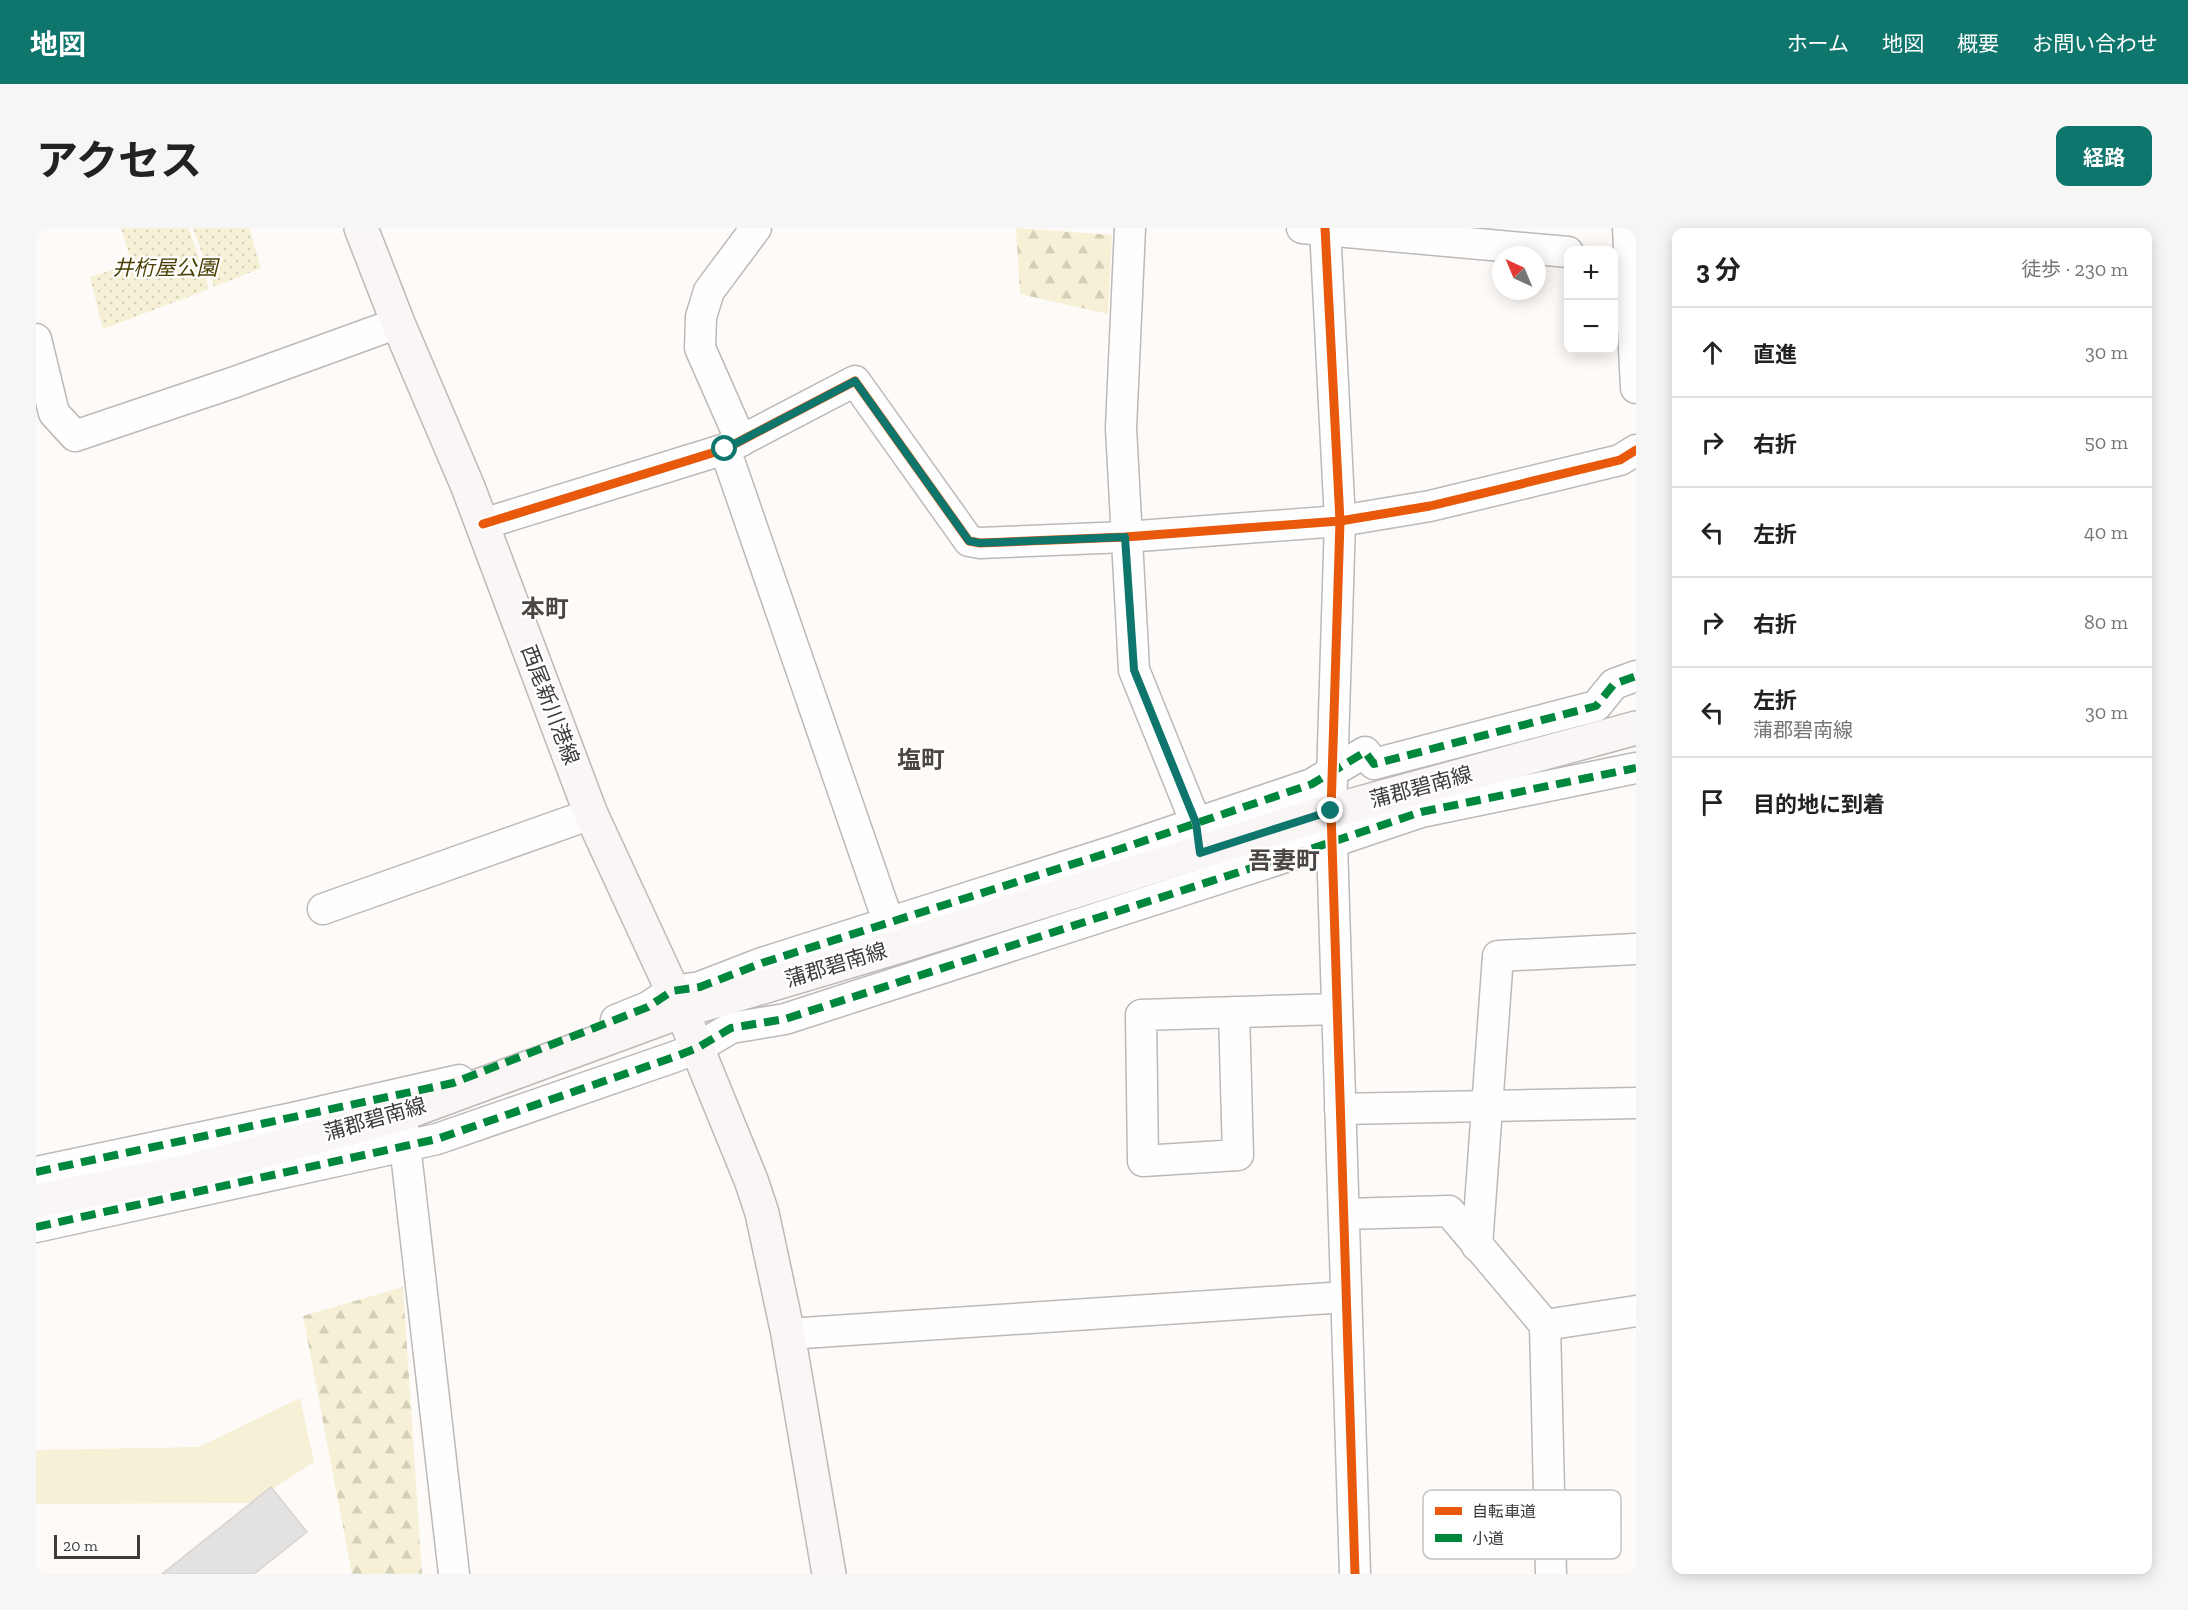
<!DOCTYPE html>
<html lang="ja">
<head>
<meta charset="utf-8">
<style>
  body { margin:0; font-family:"Zilla Slab","Noto Sans JP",serif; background:#f6f6f6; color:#222 }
  .controls { position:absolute; right:18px; top:18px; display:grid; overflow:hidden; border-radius:12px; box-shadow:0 3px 15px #0003 }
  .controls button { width:54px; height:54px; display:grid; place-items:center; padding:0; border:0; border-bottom:2px solid #e0e0e0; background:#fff; color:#222; font:30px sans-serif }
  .compass { position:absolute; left:1456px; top:18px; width:54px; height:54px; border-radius:50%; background:#fff; box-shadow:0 3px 15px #0003; rotate:316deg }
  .scale { position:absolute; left:18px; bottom:15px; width:86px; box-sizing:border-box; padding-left:6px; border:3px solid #3e3b39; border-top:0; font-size:16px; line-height:21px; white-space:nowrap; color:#3e3b39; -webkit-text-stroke:4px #fff; paint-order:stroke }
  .stop { position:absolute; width:18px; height:18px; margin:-14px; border:4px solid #0f766e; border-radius:50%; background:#fff }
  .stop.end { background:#0f766e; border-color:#fff; box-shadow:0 2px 6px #0008 }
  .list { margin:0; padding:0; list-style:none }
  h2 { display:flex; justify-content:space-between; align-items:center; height:78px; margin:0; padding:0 24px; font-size:26px }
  h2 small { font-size:20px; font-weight:400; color:#767676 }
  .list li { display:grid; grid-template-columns:39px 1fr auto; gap:18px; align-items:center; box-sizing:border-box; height:90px; padding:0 24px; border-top:2px solid #e0e0e0 }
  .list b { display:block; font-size:22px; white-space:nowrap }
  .list p { margin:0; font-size:20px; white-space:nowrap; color:#767676 }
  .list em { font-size:20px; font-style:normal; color:#767676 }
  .icon { flex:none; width:33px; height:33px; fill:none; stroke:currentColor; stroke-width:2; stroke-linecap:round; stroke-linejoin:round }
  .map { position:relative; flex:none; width:1600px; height:1346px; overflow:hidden; border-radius:12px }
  header { display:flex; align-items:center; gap:36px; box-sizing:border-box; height:84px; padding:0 30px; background:#0f766e; color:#fff }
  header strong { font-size:28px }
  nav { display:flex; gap:33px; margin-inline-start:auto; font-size:21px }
  .intro { display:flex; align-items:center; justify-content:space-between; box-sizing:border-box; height:144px; padding:0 36px }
  h1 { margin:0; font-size:42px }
  .button { padding:15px 27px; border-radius:12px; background:#0f766e; color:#fff; font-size:21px; font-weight:700 }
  main { display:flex; gap:36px; padding:0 36px }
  aside { flex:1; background:#fff; border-radius:12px; box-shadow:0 3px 15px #0003 }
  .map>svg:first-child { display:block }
  .grass { fill:#f6f1d6 }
  .forest { fill:url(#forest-firs) }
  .park { fill:url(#park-dots) }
  .building { fill:#e4e2e0; stroke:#d6d4d2; stroke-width:1.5 }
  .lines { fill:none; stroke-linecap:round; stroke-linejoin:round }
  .street-casing { stroke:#bcb9b8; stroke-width:33 }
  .secondary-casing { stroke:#bcb9b8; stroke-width:36 }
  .street { stroke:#fffefe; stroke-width:30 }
  .secondary { stroke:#faf6f5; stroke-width:33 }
  .quiet { stroke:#00873e; stroke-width:8; stroke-dasharray:15 8; stroke-linecap:butt }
  .cycleway-casing { stroke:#fff; stroke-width:13 }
  .cycleway { stroke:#e8590c; stroke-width:9 }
  .route { stroke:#0f766e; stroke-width:8 }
  .labels { text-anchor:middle; stroke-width:4.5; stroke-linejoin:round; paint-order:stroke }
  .park-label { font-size:21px; font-style:italic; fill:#493e00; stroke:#fff }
  .street-label { font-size:21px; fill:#3e3b39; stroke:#fff }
  .quarter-label { font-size:24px; font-weight:bold; fill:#4b4642; stroke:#fff }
  .key { fill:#fff; stroke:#c5c4c4; stroke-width:1.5 }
  .key-label { font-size:16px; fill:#3e3b39 }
</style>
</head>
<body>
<header>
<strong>地図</strong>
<nav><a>ホーム</a><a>地図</a><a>概要</a><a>お問い合わせ</a></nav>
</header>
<div class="intro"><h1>アクセス</h1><a class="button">経路</a></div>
<main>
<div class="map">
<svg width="1600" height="1346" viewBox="0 0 1600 1346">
  <defs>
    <pattern id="forest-firs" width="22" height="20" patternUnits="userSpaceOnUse" patternTransform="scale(1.5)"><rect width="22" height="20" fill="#f6f1d6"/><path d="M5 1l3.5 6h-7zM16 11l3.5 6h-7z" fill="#d4d0b8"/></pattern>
    <pattern id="park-dots" width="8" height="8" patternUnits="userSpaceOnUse" patternTransform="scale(1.5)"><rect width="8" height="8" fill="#f6f1d6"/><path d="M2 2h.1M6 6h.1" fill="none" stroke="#d4d0b8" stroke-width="1.8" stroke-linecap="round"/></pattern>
  </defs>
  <rect width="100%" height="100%" fill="#fdfaf8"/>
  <!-- grass -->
  <polygon class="grass" points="264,1170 278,1234 215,1275 0,1276 0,1222 163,1219"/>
  <!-- forest -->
  <g class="forest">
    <polygon points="980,0 1076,7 1072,86 984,66"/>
    <polygon points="367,1059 386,1346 316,1346 267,1088"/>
  </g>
  <!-- park -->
  <g class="park">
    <polygon points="85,0 153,0 173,61 67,101 54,49 96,36"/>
    <polygon points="157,0 213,0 225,40 178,59"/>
  </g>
  <!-- building -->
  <polygon class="building" points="235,1259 271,1304 218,1346 126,1346"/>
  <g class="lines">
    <!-- street casing -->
    <g class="street-casing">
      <g id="street">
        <polyline points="1094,0 1085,200 1098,442 1160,595 1162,614"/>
        <polyline points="1266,0 1532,24"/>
        <polyline points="1289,0 1304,293 1295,583 1319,1346"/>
        <polyline points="1592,0 1600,160"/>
        <polyline points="0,111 18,185 39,208 199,154 362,95"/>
        <polyline points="705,213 664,120 665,89 673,63 720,0"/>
        <polyline points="689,221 859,713"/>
        <polyline points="447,296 689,221 819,153 933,313 944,315 1089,309 1304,293 1394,278 1584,232 1600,222"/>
        <polyline points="287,681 555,586"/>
        <polyline points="1198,784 1202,927 1107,933 1105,787 1301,781"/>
        <polyline points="580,792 612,779 636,763 664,759 726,735 1081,622 1276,556 1329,524 1338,536 1560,478 1578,456 1600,448"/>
        <polyline points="1304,881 1600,875"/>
        <polyline points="367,899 418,1346"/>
        <polyline points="0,944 257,890 423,852"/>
        <polyline points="1308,986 1413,983 1509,1097 1515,1346"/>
        <polyline points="0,999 401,911 638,829 661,820 695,800 749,791 1296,614 1385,584 1600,540"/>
        <polyline points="1441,1018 1462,728 1600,721"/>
        <polyline points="1509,1097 1600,1083"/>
        <polyline points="752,1106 1310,1069"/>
      </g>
    </g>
    <!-- secondary casing -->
    <g class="secondary-casing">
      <g id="secondary">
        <polyline points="325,0 362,95 432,259 555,586 646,783 715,952 726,985 752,1106 793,1346"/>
        <polyline points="0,973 153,943 366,886 646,783 861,719 1295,583 1600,500"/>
      </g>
    </g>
    <!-- street -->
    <use href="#street" class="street"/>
    <!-- secondary -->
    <use href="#secondary" class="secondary"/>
    <!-- quiet -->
    <g class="quiet">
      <polyline points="0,944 417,855 612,779 636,763 664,759 726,735 1081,622 1276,556 1329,524 1338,536 1560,478 1578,456 1600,448"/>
      <polyline points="0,999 401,911 638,829 661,820 695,800 749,791 1296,614 1385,584 1600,540"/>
    </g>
    <!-- cycleway casing -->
    <g class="cycleway-casing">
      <g id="cycleway">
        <polyline points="1289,0 1304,293 1295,583 1319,1346"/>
        <polyline points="447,296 689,221 819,153 933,313 944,315 1089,309 1304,293 1394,278 1584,232 1600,222"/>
      </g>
    </g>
    <!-- cycleway -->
    <use href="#cycleway" class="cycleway"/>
  </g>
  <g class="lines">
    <!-- route -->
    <polyline class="route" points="689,221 819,153 933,313 944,315 1089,309 1098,442 1160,595 1164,625 1295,583"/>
  </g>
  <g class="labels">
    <!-- park labels -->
    <g class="park-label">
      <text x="129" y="47">井桁屋公園</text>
    </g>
    <!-- street labels -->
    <g class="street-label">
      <text transform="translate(514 477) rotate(69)" y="7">西尾新川港線</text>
      <text transform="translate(1385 559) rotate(-15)" y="7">蒲郡碧南線</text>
      <text transform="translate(800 737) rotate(-17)" y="7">蒲郡碧南線</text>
      <text transform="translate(339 891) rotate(-16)" y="7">蒲郡碧南線</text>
    </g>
    <!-- quarter labels -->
    <g class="quarter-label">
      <text x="509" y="389">本町</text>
      <text x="885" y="540">塩町</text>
      <text x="1248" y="641">吾妻町</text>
    </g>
  </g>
  <!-- legend -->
  <rect x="1387" y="1262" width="198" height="69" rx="9" class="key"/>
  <rect x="1399" y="1279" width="27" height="8" fill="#e8590c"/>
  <rect x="1399" y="1306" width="27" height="8" fill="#00873e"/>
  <g class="key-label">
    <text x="1436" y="1289">自転車道</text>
    <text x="1436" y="1316">小道</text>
  </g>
</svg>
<div class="controls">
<button>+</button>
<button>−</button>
</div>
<svg class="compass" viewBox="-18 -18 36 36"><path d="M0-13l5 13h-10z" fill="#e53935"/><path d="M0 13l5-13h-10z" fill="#767676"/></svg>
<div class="scale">20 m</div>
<div class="stop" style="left:689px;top:221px"></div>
<div class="stop end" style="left:1295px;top:583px"></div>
</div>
<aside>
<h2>3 分<small>徒歩 · 230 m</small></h2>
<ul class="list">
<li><svg class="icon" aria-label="ahead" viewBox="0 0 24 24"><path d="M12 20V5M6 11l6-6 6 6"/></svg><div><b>直進</b></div><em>30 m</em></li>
<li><svg class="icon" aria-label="right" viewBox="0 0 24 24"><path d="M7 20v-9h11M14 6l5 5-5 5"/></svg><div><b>右折</b></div><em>50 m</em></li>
<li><svg class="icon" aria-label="left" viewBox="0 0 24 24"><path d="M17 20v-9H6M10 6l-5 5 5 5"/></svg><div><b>左折</b></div><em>40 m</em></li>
<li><svg class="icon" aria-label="right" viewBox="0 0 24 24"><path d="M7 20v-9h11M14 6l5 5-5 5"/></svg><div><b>右折</b></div><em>80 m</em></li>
<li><svg class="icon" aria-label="left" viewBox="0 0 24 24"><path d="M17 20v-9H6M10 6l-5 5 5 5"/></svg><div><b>左折</b><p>蒲郡碧南線</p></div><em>30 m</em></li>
<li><svg class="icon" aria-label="arrive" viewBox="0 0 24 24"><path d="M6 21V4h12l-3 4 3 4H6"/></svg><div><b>目的地に到着</b></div></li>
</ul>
</aside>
</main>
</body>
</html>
